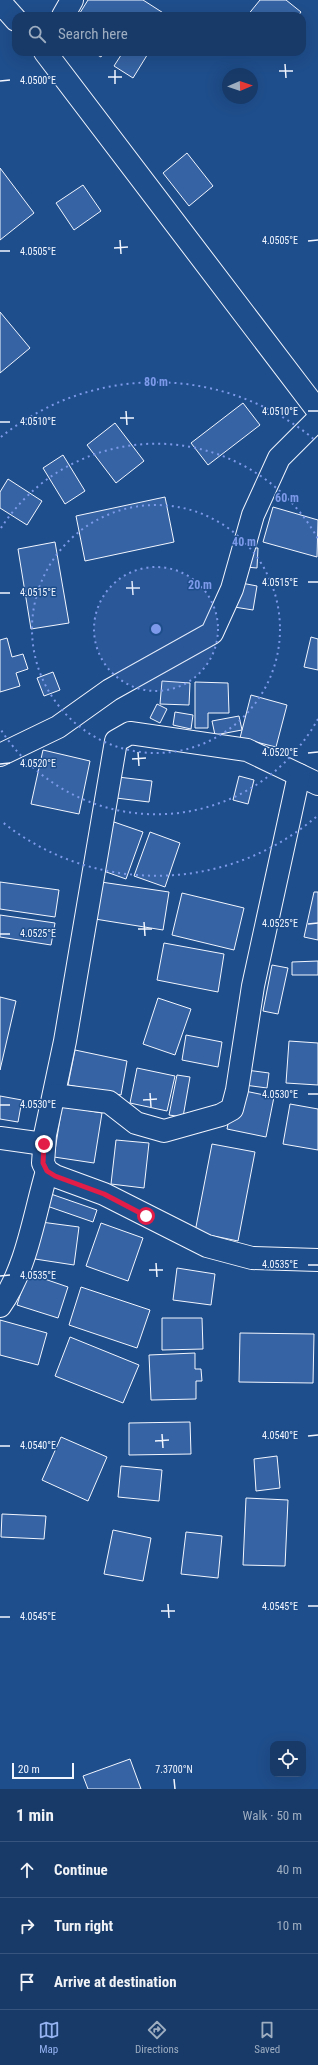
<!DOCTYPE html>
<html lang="en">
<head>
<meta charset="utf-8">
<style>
  body { margin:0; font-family:"Roboto Condensed",sans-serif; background:#244571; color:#f1f3f6 }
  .controls { position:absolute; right:12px; bottom:12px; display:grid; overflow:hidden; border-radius:8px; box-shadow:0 4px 16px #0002 }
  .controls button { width:36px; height:36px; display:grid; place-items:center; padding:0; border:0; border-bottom:1px solid #36547d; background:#173a69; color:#f1f3f6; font:20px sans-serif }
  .compass { position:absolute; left:222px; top:68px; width:36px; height:36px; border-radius:50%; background:#173a69; box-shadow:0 4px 16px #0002; rotate:88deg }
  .scale { position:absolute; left:12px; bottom:10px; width:62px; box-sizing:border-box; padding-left:4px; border:2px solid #f2f6ff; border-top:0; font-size:11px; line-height:14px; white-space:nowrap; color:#f2f6ff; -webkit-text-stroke:3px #1f4e8c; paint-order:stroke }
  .stop { position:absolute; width:12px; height:12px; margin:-9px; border:3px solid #e11d48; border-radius:50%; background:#fff }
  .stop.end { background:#e11d48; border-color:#fff; box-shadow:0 1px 4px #0008 }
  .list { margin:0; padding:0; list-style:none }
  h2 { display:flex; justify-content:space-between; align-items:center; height:52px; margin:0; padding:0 16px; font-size:17px }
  h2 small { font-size:13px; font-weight:400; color:#9eadc0 }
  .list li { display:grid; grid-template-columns:26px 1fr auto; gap:12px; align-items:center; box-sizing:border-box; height:56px; padding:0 16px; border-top:1px solid #36547d }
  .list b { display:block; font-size:15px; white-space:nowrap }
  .list em { font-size:13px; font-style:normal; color:#9eadc0 }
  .icon { flex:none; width:22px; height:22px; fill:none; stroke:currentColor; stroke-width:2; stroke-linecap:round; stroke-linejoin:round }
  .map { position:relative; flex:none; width:318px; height:1789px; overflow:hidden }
  .search { position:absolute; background:#173a69; box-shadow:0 4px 16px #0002; left:12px; right:12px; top:12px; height:44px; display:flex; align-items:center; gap:10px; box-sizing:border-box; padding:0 14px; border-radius:12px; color:#9eadc0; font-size:15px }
  .sheet { height:220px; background:#173a69 }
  nav { display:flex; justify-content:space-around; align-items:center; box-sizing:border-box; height:56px; border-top:1px solid #36547d; background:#173a69; font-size:11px; color:#9eadc0 }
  nav a { display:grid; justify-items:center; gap:2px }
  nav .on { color:#95b2f1 }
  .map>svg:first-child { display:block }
  .building { fill:#3563a3; stroke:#f2f6ff }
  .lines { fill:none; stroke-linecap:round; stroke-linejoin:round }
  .minor-casing { stroke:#f2f6ff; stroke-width:24 }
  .minor { stroke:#1f4e8c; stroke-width:22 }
  .route { stroke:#e11d48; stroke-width:5 }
  .ticks { fill:none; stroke:#f2f6ff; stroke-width:1.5 }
  .ring { fill:none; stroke:#7d9aea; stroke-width:2; stroke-dasharray:2 4 }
  .ticks-label { font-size:10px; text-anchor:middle; fill:#f2f6ff; stroke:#1f4e8c; stroke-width:3; stroke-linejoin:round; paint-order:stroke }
  .centre { fill:#7d9aea; stroke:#1f4e8c; stroke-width:2 }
  .ring-label { font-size:12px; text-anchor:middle; font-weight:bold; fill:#7d9aea; stroke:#1f4e8c; stroke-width:3; stroke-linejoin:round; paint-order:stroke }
</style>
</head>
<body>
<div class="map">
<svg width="318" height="1789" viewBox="0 0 318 1789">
  <rect width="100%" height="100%" fill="#1f4e8c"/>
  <!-- building -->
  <g class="building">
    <polygon points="88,0 143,0 168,16 78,16"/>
    <polygon points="260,0 286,0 301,12 298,16 247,16"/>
    <polygon points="92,52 104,52 101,57"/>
    <polygon points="123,52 149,52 133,78 114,66"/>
    <polygon points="187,153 213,186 189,206 163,173"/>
    <polygon points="0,168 34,213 0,240"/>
    <polygon points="83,185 101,211 74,230 56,203"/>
    <polygon points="0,312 30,348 0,373"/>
    <polygon points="243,403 260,425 208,465 191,443"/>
    <polygon points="115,423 144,461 116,483 87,445"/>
    <polygon points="63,455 85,491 65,504 43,468"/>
    <polygon points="8,479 42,501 27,525 0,508 0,492"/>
    <polygon points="165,497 174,542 85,561 76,516"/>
    <polygon points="273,507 318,520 317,557 263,542"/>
    <polygon points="55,542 69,623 31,629 18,549"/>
    <polygon points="235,547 258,548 257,568 234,566"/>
    <polygon points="226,580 257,586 253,610 222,605"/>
    <polygon points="311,637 318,639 318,670 304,667"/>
    <polygon points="7,638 12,657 23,654 28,669 16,673 20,686 0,692 0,640"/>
    <polygon points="53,672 60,690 44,696 37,678"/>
    <polygon points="162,681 190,683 189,705 160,704"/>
    <polygon points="195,682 228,683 229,713 208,713 208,728 195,728"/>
    <polygon points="251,695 287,705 276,747 240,738"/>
    <polygon points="157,704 167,709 160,723 150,718"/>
    <polygon points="175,712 193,715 191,729 173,725"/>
    <polygon points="239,716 242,730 215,735 212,721"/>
    <polygon points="43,750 90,761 79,814 31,804"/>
    <polygon points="239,776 254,780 248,804 233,800"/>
    <polygon points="118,777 152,781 149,802 116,798"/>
    <polygon points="114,822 143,832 126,879 98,869"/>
    <polygon points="150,832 180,843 165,887 134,876"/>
    <polygon points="0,882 59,890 55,917 0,909"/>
    <polygon points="101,882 169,892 163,930 95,919"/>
    <polygon points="314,892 318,892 318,940 304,937"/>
    <polygon points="182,893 244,908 234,950 172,935"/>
    <polygon points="0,915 55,923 51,945 0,937"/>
    <polygon points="164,943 224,954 218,992 157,980"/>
    <polygon points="318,961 318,975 292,975 292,962"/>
    <polygon points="272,965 288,968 278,1014 263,1011"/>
    <polygon points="0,997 16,1001 0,1070"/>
    <polygon points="158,998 191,1009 175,1055 143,1044"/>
    <polygon points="186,1035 222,1042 218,1067 182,1060"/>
    <polygon points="289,1041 318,1043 318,1085 286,1083"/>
    <polygon points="75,1050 127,1061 121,1095 68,1085"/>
    <polygon points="137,1068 175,1076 167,1111 130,1103"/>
    <polygon points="239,1069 269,1073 267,1088 237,1084"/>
    <polygon points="177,1075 190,1077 183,1117 169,1115"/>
    <polygon points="235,1089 274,1097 266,1137 227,1129"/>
    <polygon points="0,1096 22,1100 18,1122 0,1119"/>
    <polygon points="290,1104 318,1109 318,1150 283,1144"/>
    <polygon points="62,1106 102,1113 94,1163 54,1157"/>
    <polygon points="116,1140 149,1143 144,1188 111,1184"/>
    <polygon points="212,1144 255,1152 238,1241 195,1232"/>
    <polygon points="48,1193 97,1210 93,1222 44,1205"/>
    <polygon points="41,1222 79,1227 74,1265 35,1259"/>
    <polygon points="101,1223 143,1238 128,1281 86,1266"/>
    <polygon points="177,1268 215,1274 211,1305 173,1300"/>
    <polygon points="27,1273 68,1287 58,1318 17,1305"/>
    <polygon points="81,1287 150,1310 137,1348 69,1325"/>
    <polygon points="162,1318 202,1318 203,1349 162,1350"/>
    <polygon points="0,1320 47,1333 38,1365 0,1355"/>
    <polygon points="240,1333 314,1334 313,1383 239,1382"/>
    <polygon points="70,1337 139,1365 123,1403 55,1376"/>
    <polygon points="195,1353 195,1369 201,1369 202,1381 196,1381 196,1399 151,1400 149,1355"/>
    <polygon points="190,1422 191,1454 129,1455 129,1423"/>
    <polygon points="61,1437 107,1457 88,1501 42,1480"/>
    <polygon points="277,1456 280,1488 256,1491 254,1459"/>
    <polygon points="121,1466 162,1470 159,1501 118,1497"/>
    <polygon points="246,1498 288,1500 285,1566 243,1565"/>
    <polygon points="2,1514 46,1516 44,1539 1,1537"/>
    <polygon points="113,1530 151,1538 143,1581 104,1574"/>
    <polygon points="186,1532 222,1536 218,1578 181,1574"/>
    <polygon points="130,1759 141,1789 88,1789 83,1776"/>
  </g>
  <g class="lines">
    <!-- minor casing -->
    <g class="minor-casing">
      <g id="minor">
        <polyline points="0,2 16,20"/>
        <polyline points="63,16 72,0"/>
        <polyline points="45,52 318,411"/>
        <polyline points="0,755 58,727 110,690 212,633 232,589 253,515 279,458 318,419"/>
        <polyline points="318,784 247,750 130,733 116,741 65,1041 45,1135 43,1163 47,1171 55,1176 104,1194 207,1246 252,1258 318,1260"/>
        <polyline points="54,1095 109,1102 136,1123 164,1131 221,1115 232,1109 237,1090 253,986 299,775"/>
        <polyline points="0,1138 44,1144"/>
        <path d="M 0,1306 C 27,1268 34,1215 47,1171"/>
      </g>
    </g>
    <!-- minor -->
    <use href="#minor" class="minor"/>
  </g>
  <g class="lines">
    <!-- route -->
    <polyline class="route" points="44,1144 43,1163 47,1171 55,1176 104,1194 146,1216"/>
  </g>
  <!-- ticks -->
  <path class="ticks" d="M 285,64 L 286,78M 115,70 L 115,84M 279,71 L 293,71M 108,77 L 122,77M 0,81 L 10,80M 120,240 L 121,254M 308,241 L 318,240M 114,248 L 128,247M 0,251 L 10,251M 126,411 L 127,425M 308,411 L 318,411M 120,418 L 134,418M 0,422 L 10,422M 132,581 L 133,595M 308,582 L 318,582M 126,588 L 140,588M 0,593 L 10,593M 138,752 L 139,766M 308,753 L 318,752M 132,759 L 146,758M 0,764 L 10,763M 144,922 L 145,936M 308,924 L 318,923M 138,929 L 152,929M 0,934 L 10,934M 150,1093 L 151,1107M 308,1094 L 318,1094M 143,1100 L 157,1099M 0,1105 L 10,1105M 156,1263 L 157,1277M 308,1265 L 318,1265M 149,1270 L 163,1270M 0,1276 L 10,1275M 162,1434 L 163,1448M 308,1436 L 318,1435M 155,1441 L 169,1440M 0,1446 L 10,1446M 168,1604 L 169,1618M 308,1606 L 318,1606M 161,1611 L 175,1611M 0,1617 L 10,1617M 174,1779 L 175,1789"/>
  <!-- distance rings -->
  <circle cx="156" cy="629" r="62" fill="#7d9aea" fill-opacity=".12"/>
  <g class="ring">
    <circle cx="156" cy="629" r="62"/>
    <circle cx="156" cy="629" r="124"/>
    <path d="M318 719A185 185 0 0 1 1 730M1 528A185 185 0 0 1 318 539"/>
    <path d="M316 817A247 247 0 0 1 1 821M1 437A247 247 0 0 1 316 441"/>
  </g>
  <g class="ticks-label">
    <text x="38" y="84">4.0500°E</text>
    <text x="280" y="244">4.0505°E</text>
    <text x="38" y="255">4.0505°E</text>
    <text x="280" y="415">4.0510°E</text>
    <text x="38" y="425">4.0510°E</text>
    <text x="280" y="586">4.0515°E</text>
    <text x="38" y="596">4.0515°E</text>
    <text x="280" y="756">4.0520°E</text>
    <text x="38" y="767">4.0520°E</text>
    <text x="280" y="927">4.0525°E</text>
    <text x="38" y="937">4.0525°E</text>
    <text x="280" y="1098">4.0530°E</text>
    <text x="38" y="1108">4.0530°E</text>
    <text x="280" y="1268">4.0535°E</text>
    <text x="38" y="1279">4.0535°E</text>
    <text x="280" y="1439">4.0540°E</text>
    <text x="38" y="1449">4.0540°E</text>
    <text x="280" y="1610">4.0545°E</text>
    <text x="38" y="1620">4.0545°E</text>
    <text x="174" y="1773">7.3700°N</text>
  </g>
  <circle cx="156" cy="629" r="6" class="centre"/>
  <g class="ring-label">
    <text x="156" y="386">80 m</text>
    <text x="287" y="502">60 m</text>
    <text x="244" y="546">40 m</text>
    <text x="200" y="589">20 m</text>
  </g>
</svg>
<div class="controls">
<button><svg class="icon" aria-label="locate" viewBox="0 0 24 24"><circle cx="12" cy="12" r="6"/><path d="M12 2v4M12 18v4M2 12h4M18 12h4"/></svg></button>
</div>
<svg class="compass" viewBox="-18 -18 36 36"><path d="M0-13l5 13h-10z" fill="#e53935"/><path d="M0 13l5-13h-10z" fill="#9eadc0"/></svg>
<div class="scale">20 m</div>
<div class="stop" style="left:146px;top:1216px"></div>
<div class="stop end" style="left:44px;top:1144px"></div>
<div class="search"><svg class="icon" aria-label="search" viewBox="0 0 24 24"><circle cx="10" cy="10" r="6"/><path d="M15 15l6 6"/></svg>Search here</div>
</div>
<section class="sheet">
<h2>1 min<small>Walk · 50 m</small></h2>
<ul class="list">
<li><svg class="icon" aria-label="ahead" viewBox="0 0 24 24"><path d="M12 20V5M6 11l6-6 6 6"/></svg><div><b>Continue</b></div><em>40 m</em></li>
<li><svg class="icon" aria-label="right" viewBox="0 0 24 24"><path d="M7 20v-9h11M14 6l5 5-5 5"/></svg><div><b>Turn right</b></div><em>10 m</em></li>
<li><svg class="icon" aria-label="arrive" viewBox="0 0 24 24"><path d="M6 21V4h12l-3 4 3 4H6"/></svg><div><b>Arrive at destination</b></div></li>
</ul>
</section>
<nav>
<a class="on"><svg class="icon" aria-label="map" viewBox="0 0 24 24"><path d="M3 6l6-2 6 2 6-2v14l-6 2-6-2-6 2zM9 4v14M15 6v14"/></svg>Map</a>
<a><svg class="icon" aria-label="directions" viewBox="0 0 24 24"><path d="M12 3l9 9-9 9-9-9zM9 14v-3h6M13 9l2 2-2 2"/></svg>Directions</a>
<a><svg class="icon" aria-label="saved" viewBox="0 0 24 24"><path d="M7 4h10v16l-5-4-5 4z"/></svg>Saved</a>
</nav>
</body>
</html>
